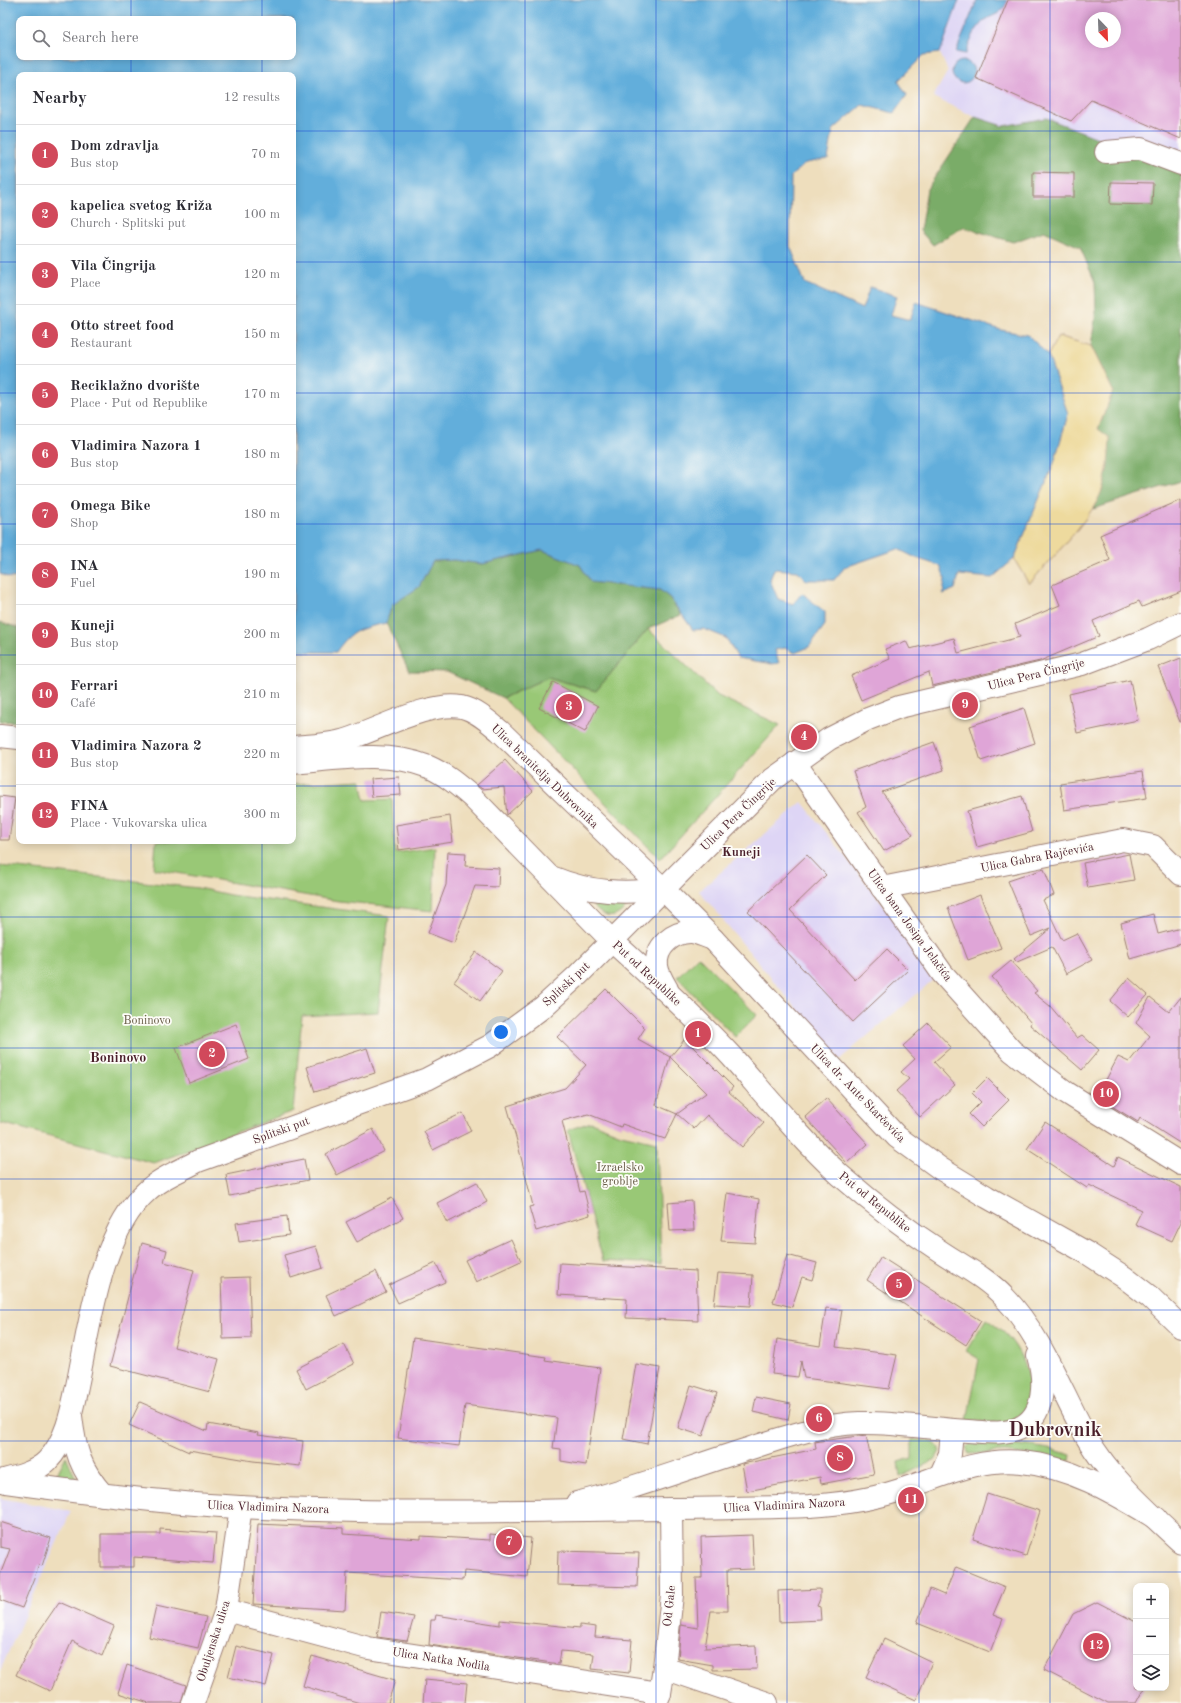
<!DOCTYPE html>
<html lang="en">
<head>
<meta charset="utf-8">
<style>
  body { margin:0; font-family:"Old Standard TT",serif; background:#f2f2f3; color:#2b2b33 }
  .controls { position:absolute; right:12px; bottom:12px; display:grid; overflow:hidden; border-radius:8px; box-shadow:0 2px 10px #0003 }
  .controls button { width:36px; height:36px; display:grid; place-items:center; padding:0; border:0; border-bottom:1px solid #e1e1e2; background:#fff; color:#2b2b33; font:20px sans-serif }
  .compass { position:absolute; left:1085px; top:12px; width:36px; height:36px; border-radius:50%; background:#fff; box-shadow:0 2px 10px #0003; rotate:157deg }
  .you { position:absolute; left:501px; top:1032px; width:14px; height:14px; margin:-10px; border:3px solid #fff; border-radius:50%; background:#1a73e8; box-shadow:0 0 0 6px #1a73e833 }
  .badge { display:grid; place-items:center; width:26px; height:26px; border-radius:50%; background:#d1495b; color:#fff; font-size:13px; font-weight:700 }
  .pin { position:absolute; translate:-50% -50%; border:2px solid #fff; box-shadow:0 1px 4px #0006 }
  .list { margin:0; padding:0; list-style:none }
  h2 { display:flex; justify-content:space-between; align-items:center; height:52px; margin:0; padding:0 16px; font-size:17px }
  h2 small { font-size:13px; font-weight:400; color:#7c7c81 }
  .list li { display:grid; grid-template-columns:26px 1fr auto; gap:12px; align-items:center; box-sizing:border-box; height:60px; padding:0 16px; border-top:1px solid #e1e1e2 }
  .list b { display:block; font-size:15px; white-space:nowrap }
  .list p { margin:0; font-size:13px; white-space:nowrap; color:#7c7c81 }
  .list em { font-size:13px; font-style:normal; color:#7c7c81 }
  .icon { flex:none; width:22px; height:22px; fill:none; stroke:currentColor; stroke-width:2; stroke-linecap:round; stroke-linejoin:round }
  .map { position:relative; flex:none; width:1181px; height:1703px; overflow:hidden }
  .search { position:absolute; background:#fff; box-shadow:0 2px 10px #0003; left:16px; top:16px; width:280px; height:44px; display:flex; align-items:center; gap:10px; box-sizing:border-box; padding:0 14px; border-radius:8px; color:#7c7c81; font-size:15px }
  .panel { position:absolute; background:#fff; box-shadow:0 2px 10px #0003; left:16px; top:72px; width:280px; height:772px; border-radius:8px }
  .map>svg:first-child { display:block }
  .built { fill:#ded5f5; fill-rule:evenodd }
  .green { fill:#99c876; stroke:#727450 }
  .forest { fill:#7aac67; stroke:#626649 }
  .sand { fill:#eeda9e; stroke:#9c7c64 }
  .water { fill:#62aedb; stroke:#566683; fill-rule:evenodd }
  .building { fill:#dfa5d7; fill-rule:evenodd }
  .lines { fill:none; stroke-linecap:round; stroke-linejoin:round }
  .minor-casing { stroke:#9c7e74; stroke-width:24 }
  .major-casing { stroke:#9c7e74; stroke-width:24 }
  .minor { stroke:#fff; stroke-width:22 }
  .major { stroke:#fff; stroke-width:22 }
  .grid { fill:none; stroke:#1d4ed8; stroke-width:1; stroke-opacity:0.55 }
  .labels { text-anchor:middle; stroke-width:3.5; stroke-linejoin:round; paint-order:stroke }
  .street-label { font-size:12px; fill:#4a1f2b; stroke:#fdfcf7 }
  .park-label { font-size:12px; fill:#665a45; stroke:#fdfcf7 }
  .neighbourhood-label { font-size:13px; font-weight:bold; fill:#4a1f2b; stroke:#fdfcf7 }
  .quarter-label { font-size:14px; font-weight:bold; fill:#4a1f2b; stroke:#fdfcf7 }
  .town-label { font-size:20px; font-weight:bold; fill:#4a1f2b; stroke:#fdfcf7 }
</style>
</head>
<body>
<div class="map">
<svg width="1181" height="1703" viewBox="0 0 1181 1703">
  <rect width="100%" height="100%" fill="#fdfcf7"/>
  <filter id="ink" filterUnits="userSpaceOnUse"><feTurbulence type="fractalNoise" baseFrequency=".025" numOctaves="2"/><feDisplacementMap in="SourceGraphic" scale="8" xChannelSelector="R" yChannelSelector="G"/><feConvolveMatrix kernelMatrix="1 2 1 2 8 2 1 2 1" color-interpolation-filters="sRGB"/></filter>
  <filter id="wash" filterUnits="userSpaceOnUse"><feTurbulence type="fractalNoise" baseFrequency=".012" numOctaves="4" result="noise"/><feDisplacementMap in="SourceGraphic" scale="16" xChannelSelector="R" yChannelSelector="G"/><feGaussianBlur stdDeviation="0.9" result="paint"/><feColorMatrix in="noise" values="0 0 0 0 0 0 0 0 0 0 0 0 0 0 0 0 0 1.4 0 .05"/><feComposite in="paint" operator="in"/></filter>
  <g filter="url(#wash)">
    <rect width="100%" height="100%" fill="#eedebd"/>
    <!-- built -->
    <g class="built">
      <path d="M 959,0 L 1181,0 L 1181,170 L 1046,118 L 1003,126 L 975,117 L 933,97 L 948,71 L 940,53 ZM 1091,18 L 1115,18 L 1115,42 L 1091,42 Z"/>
      <polygon points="802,802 939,975 839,1060 699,891"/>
      <polygon points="0,1498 71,1511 0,1671"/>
    </g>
    <!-- green -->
    <g class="green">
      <polygon points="648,629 718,696 780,725 660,859 503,698 548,677 596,691"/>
      <polygon points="361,780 365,800 392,799 395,853 435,847 433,911 338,901 154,869 156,841 293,841 293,784"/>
      <polygon points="0,866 198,888 230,895 389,916 378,1012 302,1016 293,1111 154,1163 1,1123 0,1121"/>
      <path d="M 590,897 L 630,903 C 619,915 612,922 598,911 C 594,907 590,904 590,897 Z"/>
      <polygon points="698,956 757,1015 735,1037 677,977"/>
      <polygon points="591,1122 621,1134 657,1142 661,1264 603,1261 568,1130"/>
      <path d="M 986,1319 C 994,1325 1004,1331 1010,1339 C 1025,1358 1045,1401 1016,1418 C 1003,1426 981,1421 967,1420 L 979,1359 L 966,1351 Z"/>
      <path d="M 912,1439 C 923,1441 936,1438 940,1451 L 935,1460 L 900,1477 L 898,1462 L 912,1458 Z"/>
      <path d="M 971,1443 C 1005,1444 1039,1444 1071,1455 L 1070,1461 L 1005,1452 L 969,1454 L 966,1448 Z"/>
      <polygon points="66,1456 77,1481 54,1480"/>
    </g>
    <!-- forest -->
    <g class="forest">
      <polygon points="975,117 1003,126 1046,118 1181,170 1181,481 1093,509 1102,490 1108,465 1098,429 1113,391 1091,346 1096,312 1095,282 1080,247 1044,231 1013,242 963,227 933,245 920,231 927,189"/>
      <polygon points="542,550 580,565 591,582 660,590 670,598 681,615 648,629 596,691 548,677 503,698 447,672 409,671 386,623 392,605 419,587 433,561 454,560 482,564"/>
      <polygon points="0,622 19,628 19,722 0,721"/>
    </g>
    <!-- sand -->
    <path class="sand" d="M 1058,336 L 1091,346 L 1113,391 L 1098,429 L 1110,438 C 1109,455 1108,473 1102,490 C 1093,517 1050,560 1029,584 L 1014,559 L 1054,463 L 1068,414 L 1048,355 Z"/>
    <!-- water -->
    <g class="water">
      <path d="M 0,0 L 959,0 L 940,53 L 924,55 L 898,81 L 907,95 L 894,113 L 862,105 L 833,130 L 828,159 L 806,163 L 791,176 L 790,246 L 805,283 L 862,309 L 870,287 L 897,296 L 891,315 L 910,320 L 916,302 L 1001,330 L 1028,335 L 1048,355 L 1068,414 L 1054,463 L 1014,559 L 992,578 L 959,575 L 955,589 L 943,594 L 945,578 L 940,566 L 916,558 L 898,549 L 845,567 L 834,580 L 806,580 L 798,571 L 774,569 L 770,580 L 778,599 L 793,604 L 802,593 L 825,612 L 825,625 L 809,647 L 795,653 L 785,648 L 775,650 L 779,663 L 772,664 L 738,658 L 726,638 L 704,629 L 693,630 L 670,598 L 660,590 L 591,582 L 580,565 L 542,550 L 482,564 L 454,560 L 433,561 L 419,587 L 392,605 L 386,623 C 360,629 352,629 336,652 L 305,652 L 293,650 L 293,75 L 19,75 L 19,577 L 10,578 L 0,574 ZM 19,19 L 293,19 L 293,57 L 19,57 Z"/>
      <path d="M 977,0 L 1008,0 C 1001,18 990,13 980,25 C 973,33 969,44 966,54 L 956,52 Z"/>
      <circle cx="963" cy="72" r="11"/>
    </g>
    <g id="blocks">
      <!-- building -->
      <g class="building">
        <path d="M 1008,0 L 1181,0 L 1181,139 L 1091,100 L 1071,121 L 976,78 ZM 1091,18 L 1115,18 L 1115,42 L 1091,42 Z"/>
        <polygon points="1033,172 1074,173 1074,197 1033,197"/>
        <polygon points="1111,182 1153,183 1152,205 1110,204"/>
        <polygon points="1181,500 1181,591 1142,607 1139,601 1093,621 1099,636 1040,661 932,686 929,672 861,700 851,676 890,659 885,649 906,641 910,649 954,638 958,653 1020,637 1015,624 1060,605 1052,585 1110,560 1100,535"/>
        <polygon points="1181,658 1181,722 1180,722 1158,667"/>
        <polygon points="1130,680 1138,720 1077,733 1069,694"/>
        <polygon points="553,682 598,706 585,732 539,708"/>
        <polygon points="1024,708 1035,743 981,761 970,726"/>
        <polygon points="934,742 944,770 882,792 913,835 884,851 858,812 866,807 853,771"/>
        <polygon points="505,760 533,791 507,815 504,787 482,789 477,785"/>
        <polygon points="1143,771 1147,798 1064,810 1060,783"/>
        <polygon points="399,777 401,795 372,797 370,779"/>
        <polygon points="0,796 15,798 9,840 0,840"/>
        <polygon points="1022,796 1032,832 977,847 967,811"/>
        <polygon points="450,816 453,842 399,850 396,825"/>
        <polygon points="448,852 466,853 465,866 499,868 498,887 475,886 454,943 428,933 446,885"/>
        <polygon points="1129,854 1134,880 1088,888 1083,863"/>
        <polygon points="807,855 826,875 790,910 855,980 887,949 908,970 853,1022 748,911"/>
        <polygon points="1044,869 1054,895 1043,900 1062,940 1077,933 1092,960 1066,974 1052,947 1017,962 1014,959 1051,928 1031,936 1008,881"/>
        <polygon points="980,895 1001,948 968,960 948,908"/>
        <polygon points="1153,914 1158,934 1181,928 1181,944 1130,959 1121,923"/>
        <polygon points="476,952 502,971 480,1001 454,982"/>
        <polygon points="1011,961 1037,991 1034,993 1050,1006 1077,1038 1082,1035 1099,1050 1082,1070 1030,1025 1031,1023 992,977"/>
        <polygon points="1129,978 1148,995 1128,1017 1110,1001"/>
        <polygon points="606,989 645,1028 638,1039 670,1057 656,1105 677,1114 665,1139 622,1124 621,1127 588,1114 562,1121 580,1192 584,1191 590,1215 536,1231 529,1207 533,1206 517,1141 507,1106 565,1088 586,1065 557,1037"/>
        <polygon points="1150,997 1169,1012 1181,997 1181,1144 1140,1118 1138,1122 1097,1097 1118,1057 1129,1062 1150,1036 1136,1023"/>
        <polygon points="928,1023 951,1047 934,1062 955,1085 920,1117 896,1091 909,1079 901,1072 915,1059 903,1046"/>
        <polygon points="236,1024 249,1059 189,1083 176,1048"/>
        <polygon points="685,1039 733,1087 729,1092 764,1123 742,1147 707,1115 694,1129 677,1114 706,1093 670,1057"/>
        <polygon points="367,1048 375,1073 315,1092 307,1067"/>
        <polygon points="987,1078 1009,1100 982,1127 969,1114 981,1102 972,1093"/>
        <polygon points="826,1098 868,1144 847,1163 805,1117"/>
        <polygon points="463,1113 471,1131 433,1150 424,1131"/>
        <polygon points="1045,1122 1114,1166 1118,1157 1181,1187 1181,1222 1172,1241 1135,1224 1142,1210 1089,1185 1087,1188 1027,1149"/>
        <polygon points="373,1129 384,1151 337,1175 326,1154"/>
        <polygon points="304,1159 308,1180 230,1196 226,1175"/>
        <polygon points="477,1182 487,1202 447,1223 437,1203"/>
        <polygon points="727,1193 759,1199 755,1243 721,1241"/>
        <polygon points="392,1198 403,1218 357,1242 346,1222"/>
        <polygon points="692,1201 694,1230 670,1231 668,1203"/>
        <polygon points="287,1216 289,1235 239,1242 236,1223"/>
        <polygon points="511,1239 521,1261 476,1282 465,1260"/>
        <polygon points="142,1243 167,1250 164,1262 194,1270 174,1347 219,1359 210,1392 110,1366"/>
        <polygon points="316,1246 323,1268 291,1278 284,1255"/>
        <polygon points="787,1255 817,1263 812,1280 802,1277 792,1307 773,1302"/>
        <polygon points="881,1257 981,1321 966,1345 867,1280"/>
        <polygon points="436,1263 445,1282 398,1303 389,1285"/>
        <polygon points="560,1263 696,1271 698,1321 626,1318 627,1299 558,1295"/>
        <polygon points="376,1271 386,1292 336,1316 326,1295"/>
        <polygon points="718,1273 753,1275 751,1306 714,1304"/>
        <polygon points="249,1277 251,1338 223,1339 221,1278"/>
        <polygon points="826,1308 842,1310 836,1347 897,1355 889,1389 804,1378 801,1361 798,1377 772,1374 777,1339 820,1346"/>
        <polygon points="413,1338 546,1357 545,1360 600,1368 586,1465 561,1461 561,1449 553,1448 557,1418 465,1405 459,1446 398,1438"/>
        <polygon points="344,1344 354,1364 306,1389 296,1369"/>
        <polygon points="636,1364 660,1368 647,1444 623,1439"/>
        <polygon points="691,1385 717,1393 703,1436 678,1428"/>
        <polygon points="756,1397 791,1404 788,1420 753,1412"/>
        <polygon points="140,1402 207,1431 208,1424 259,1433 258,1435 303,1441 300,1466 253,1461 189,1450 189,1452 129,1425"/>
        <polygon points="866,1435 874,1474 821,1484 820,1477 747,1491 742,1464 816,1449 815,1442 821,1441"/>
        <polygon points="987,1494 1040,1511 1026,1556 973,1539"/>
        <polygon points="0,1522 51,1538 42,1566 39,1565 22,1608 0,1600 0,1575 10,1549 0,1547"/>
        <polygon points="258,1524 343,1528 343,1534 421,1539 421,1536 490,1540 490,1534 531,1538 527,1577 464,1571 463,1580 347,1573 345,1610 253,1604"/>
        <polygon points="160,1529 216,1533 213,1563 134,1557 134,1567 101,1567 101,1534 160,1534"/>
        <polygon points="752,1535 754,1569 727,1570 728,1611 711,1611 705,1648 756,1646 757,1669 713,1670 713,1665 678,1659 681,1625 698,1628 696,1578 702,1578 701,1537"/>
        <polygon points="558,1551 639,1553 637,1587 557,1585"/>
        <polygon points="956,1567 1005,1587 993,1615 1003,1619 990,1652 917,1623 930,1589 944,1595"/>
        <polygon points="820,1589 820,1599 817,1606 820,1607 821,1620 779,1622 778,1591"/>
        <polygon points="59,1602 114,1626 102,1656 72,1641 50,1691 16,1675 33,1640"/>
        <polygon points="1097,1602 1136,1622 1136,1688 1144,1688 1136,1703 1108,1703 1044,1670 1073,1614"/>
        <polygon points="156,1606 206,1617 198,1648 149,1637"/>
        <polygon points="381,1612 414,1617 407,1641 377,1637"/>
        <polygon points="436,1615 500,1625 500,1620 580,1628 580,1625 596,1627 595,1637 632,1640 629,1673 592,1669 594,1654 561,1651 559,1664 429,1645 431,1620 435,1620"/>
        <polygon points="884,1639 932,1662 916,1700 866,1677"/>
        <polygon points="236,1646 274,1655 266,1686 228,1677"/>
        <polygon points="312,1656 395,1680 388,1703 360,1703 303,1686"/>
        <polygon points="127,1665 186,1685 181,1703 149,1703 118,1693"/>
        <polygon points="425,1679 467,1683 465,1703 423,1703"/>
      </g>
    </g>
  </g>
  <g filter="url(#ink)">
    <use href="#blocks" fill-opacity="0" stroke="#9c7e74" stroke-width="1"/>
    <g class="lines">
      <!-- minor casing -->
      <g class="minor-casing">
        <g id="minor">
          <polyline points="1106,152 1141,149 1181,164"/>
          <polyline points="0,736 19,738"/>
          <path d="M 293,747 C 309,746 326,745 342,741 C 376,731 428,701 462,707 C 476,710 489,722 500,731 L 663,889"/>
          <path d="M 293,763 C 339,759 385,750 429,767 C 445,774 459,786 472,797 L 611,940"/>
          <polyline points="795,763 942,973 1012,1051 1067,1093 1181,1164"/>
          <path d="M 554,878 C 590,893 625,894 663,889"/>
          <polyline points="882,888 1123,840 1153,846 1181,874"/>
          <polyline points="226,1610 368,1648 660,1693"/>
          <polyline points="664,1668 767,1703"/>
          <polyline points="193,1703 226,1610 241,1507"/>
          <polyline points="656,1703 660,1693 664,1668 672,1595 671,1509"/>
        </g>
      </g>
      <!-- major casing -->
      <g class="major-casing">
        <g id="major">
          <polyline points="663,889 713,939 897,1137 941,1169 987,1197 1087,1253 1124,1277 1150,1297 1181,1327"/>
          <path d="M 611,940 C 653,978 694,1016 732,1057 C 767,1097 801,1139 840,1175 C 871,1202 903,1227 937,1249 C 960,1265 986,1277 1005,1298 C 1041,1335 1061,1391 1086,1436 C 1109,1477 1146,1510 1181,1542"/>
          <path d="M 667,989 C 663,982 658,974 657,966 C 655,947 673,931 692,932 C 699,933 706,937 713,939"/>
          <path d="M 71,1416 C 75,1451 80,1469 103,1495"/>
          <polyline points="941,1474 950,1454 952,1430"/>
          <path d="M 0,1481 C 16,1477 35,1473 47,1461 C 66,1442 72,1411 77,1386 C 90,1325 100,1232 148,1190 C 162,1177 182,1170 198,1161 L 427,1079 L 490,1046 L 543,1007 L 578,975 L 773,779 L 829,739 L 868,719 L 899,707 L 1082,664 L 1148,639 L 1181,623"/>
          <path d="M 6,1482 C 84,1493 161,1503 240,1507 C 355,1513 471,1512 587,1510 C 661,1509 736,1509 810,1506 C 840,1504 869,1500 897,1491 C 939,1478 977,1457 1022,1462 C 1072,1467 1114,1493 1156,1518"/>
          <path d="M 577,1503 C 636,1488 693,1466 751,1448 C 785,1437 823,1424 859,1423 C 896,1422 932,1429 968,1431 C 985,1432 1003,1435 1019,1428 C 1046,1416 1045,1380 1038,1356"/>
        </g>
      </g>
      <!-- minor -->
      <use href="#minor" class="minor"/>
      <!-- major -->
      <use href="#major" class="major"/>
    </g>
  </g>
  <!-- grid -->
  <path class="grid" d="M 131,0 L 131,19M 262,0 L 262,19M 394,0 L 394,1703M 525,0 L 525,1703M 656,0 L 656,1703M 787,0 L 787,1703M 919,0 L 919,1703M 1050,0 L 1050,1703M 131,57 L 131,75M 262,57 L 262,75M 0,131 L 19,131M 293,131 L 1181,131M 0,262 L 19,262M 293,262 L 1181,262M 0,393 L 19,393M 293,393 L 1181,393M 0,524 L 19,524M 293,524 L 1181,524M 0,655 L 19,655M 293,655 L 1181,655M 0,786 L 19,786M 293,786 L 1181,786M 131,841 L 131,1703M 262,841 L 262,1703M 0,917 L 1181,917M 0,1048 L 1181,1048M 0,1179 L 1181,1179M 0,1310 L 1181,1310M 0,1441 L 1181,1441M 0,1572 L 1181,1572"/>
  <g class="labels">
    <!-- street labels -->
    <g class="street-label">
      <text transform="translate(1036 674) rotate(-14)" y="4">Ulica Pera Čingrije</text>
      <text transform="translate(545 776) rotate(44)" y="4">Ulica branitelja Dubrovnika</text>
      <text transform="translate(738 814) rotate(-44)" y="4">Ulica Pera Čingrije</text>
      <text transform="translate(1037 857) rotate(-11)" y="4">Ulica Gabra Rajčevića</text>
      <text transform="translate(910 925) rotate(54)" y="4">Ulica bana Josipa Jelačića</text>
      <text transform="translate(647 973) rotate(43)" y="4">Put od Republike</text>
      <text transform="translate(566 984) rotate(-43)" y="4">Splitski put</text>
      <text transform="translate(858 1093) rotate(46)" y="4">Ulica dr. Ante Starčevića</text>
      <text transform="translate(281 1130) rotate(-20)" y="4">Splitski put</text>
      <text transform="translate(875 1202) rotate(39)" y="4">Put od Republike</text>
      <text transform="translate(784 1505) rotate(-3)" y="4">Ulica Vladimira Nazora</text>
      <text transform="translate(268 1507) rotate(2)" y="4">Ulica Vladimira Nazora</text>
      <text transform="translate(669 1606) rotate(-84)" y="4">Od Gale</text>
      <text transform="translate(213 1641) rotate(-72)" y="4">Obuljenska ulica</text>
      <text transform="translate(441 1659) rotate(9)" y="4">Ulica Natka Nodila</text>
    </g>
    <!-- park labels -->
    <g class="park-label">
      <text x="147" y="1024">Boninovo</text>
      <text x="620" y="1171">Izraelsko<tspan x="620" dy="14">groblje</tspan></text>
    </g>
    <!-- neighbourhood labels -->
    <g class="neighbourhood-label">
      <text x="741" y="856">Kuneji</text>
    </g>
    <!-- quarter labels -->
    <g class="quarter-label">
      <text x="118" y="1062">Boninovo</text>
    </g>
    <!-- town labels -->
    <g class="town-label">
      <text x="1055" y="1436">Dubrovnik</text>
    </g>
  </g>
</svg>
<div class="controls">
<button>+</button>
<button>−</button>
<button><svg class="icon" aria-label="layers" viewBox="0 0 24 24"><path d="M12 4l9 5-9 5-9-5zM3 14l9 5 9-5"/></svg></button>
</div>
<svg class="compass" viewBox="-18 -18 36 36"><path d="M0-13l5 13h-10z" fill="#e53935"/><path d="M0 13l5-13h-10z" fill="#7c7c81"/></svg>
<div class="you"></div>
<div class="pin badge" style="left:698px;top:1034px">1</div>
<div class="pin badge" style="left:212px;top:1054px">2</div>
<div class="pin badge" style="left:569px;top:707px">3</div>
<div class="pin badge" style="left:804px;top:737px">4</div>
<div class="pin badge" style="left:899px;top:1285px">5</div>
<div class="pin badge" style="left:819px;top:1419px">6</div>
<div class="pin badge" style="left:509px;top:1542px">7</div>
<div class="pin badge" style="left:840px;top:1458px">8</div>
<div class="pin badge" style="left:965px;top:705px">9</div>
<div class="pin badge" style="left:1106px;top:1094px">10</div>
<div class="pin badge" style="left:911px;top:1500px">11</div>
<div class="pin badge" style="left:1096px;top:1646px">12</div>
<div class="search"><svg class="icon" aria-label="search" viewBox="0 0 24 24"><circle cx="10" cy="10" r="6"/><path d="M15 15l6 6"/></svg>Search here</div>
<section class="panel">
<h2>Nearby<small>12 results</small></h2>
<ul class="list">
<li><span class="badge">1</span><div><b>Dom zdravlja</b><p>Bus stop</p></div><em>70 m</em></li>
<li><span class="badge">2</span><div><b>kapelica svetog Križa</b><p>Church · Splitski put</p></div><em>100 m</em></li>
<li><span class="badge">3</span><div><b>Vila Čingrija</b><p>Place</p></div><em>120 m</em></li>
<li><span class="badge">4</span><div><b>Otto street food</b><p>Restaurant</p></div><em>150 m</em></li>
<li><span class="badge">5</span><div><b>Reciklažno dvorište</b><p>Place · Put od Republike</p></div><em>170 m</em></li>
<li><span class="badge">6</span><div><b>Vladimira Nazora 1</b><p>Bus stop</p></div><em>180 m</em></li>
<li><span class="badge">7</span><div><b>Omega Bike</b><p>Shop</p></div><em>180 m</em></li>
<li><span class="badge">8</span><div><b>INA</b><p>Fuel</p></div><em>190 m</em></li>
<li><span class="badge">9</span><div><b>Kuneji</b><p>Bus stop</p></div><em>200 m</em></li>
<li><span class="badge">10</span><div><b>Ferrari</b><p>Café</p></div><em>210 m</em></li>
<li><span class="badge">11</span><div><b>Vladimira Nazora 2</b><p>Bus stop</p></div><em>220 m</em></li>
<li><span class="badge">12</span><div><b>FINA</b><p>Place · Vukovarska ulica</p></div><em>300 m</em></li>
</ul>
</section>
</div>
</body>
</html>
